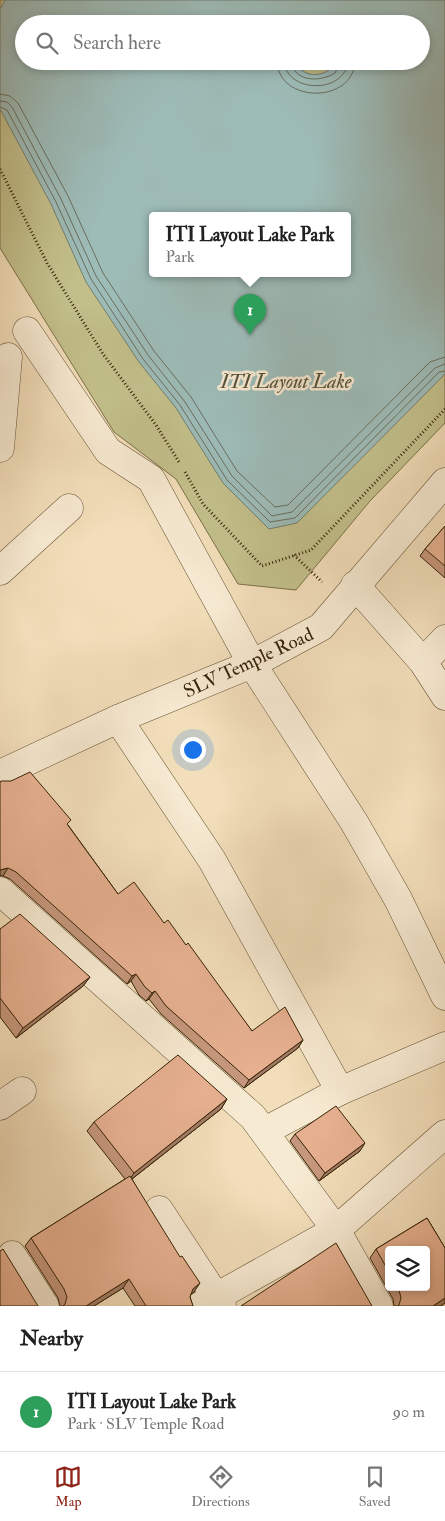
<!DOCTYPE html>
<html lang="en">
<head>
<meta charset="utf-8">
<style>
  body { margin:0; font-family:"IM FELL Double Pica",serif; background:#f6f6f6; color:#222 }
  .controls { position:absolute; right:15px; bottom:15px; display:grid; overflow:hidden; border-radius:5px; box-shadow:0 2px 8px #0003 }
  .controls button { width:45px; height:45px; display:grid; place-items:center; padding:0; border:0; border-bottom:1px solid #e0e0e0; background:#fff; color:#222; font:25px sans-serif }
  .you { position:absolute; left:192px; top:749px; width:18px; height:18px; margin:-12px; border:4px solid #fff; border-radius:50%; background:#1a73e8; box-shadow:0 0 0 8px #1a73e833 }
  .badge { display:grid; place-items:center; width:32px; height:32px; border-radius:50%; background:#8f2418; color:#fff; font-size:16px; font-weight:700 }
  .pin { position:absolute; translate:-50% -41px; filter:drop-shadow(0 1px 2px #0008) }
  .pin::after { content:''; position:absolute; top:26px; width:18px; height:15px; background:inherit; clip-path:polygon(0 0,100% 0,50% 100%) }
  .popup { position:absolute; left:149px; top:212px; width:202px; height:65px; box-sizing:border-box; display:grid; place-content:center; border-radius:5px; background:#fff; filter:drop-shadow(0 1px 4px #0005); font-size:16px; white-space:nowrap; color:#767676 }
  .popup b { font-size:19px; color:#222 }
  .popup::after { content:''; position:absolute; left:50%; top:100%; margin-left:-10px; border:10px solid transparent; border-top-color:#fff }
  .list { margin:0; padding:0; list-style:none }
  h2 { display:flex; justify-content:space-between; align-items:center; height:65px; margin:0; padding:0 20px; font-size:21px }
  h2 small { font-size:16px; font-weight:400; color:#767676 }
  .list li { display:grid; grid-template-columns:32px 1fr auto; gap:15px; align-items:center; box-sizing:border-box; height:80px; padding:0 20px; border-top:1px solid #e0e0e0 }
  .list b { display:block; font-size:19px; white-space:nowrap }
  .list p { margin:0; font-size:16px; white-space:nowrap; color:#767676 }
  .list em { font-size:16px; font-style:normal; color:#767676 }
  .icon { flex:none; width:28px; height:28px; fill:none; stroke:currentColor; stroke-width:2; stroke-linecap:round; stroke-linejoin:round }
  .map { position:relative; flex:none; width:445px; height:1306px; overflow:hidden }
  .search { position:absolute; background:#fff; box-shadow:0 2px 8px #0003; left:15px; right:15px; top:15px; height:55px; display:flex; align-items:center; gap:12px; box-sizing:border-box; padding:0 18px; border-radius:28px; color:#767676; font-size:19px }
  .sheet { height:145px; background:#fff }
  nav { display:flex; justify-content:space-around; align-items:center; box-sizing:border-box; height:70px; border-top:1px solid #e0e0e0; background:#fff; font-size:14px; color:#767676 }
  nav a { display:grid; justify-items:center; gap:2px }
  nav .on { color:#8f2418 }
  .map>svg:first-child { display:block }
  .green { fill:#c2bf8b; stroke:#7c7048; fill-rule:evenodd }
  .water { fill:#9dbbb7; stroke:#737e70; fill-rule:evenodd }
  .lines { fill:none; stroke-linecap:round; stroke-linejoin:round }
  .shore { stroke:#696e5e; stroke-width:1 }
  .minor-casing { stroke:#645132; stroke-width:29 }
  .path { stroke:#352205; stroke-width:3; stroke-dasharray:1 2.5; stroke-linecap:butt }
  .minor { stroke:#f7ead2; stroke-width:28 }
  .wall { fill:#c6977c; stroke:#352205; fill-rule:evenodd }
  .shaded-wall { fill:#a17b65; stroke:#352205 }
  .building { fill:#e6b090; stroke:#352205 }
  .labels { text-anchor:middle; stroke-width:5; stroke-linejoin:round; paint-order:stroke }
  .street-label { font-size:19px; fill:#352205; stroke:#f7ead2 }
  .water-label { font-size:20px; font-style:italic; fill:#54503a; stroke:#f7ead2 }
</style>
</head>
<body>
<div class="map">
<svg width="445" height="1306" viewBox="0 0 445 1306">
  <rect width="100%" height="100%" fill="#f2deba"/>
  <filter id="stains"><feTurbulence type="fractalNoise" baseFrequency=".004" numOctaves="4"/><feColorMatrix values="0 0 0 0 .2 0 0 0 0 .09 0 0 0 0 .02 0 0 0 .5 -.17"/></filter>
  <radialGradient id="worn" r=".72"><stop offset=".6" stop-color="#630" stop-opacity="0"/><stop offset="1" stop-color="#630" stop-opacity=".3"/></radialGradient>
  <!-- green -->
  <path class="green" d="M 0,0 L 445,0 L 445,423 L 370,501 L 296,590 L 238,584 L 176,479 L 114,432 L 0,248 ZM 24,24 L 421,24 L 421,61 L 24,61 ZM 152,216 L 348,216 L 348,274 L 152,274 Z"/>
  <!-- water -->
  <path class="water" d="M 5,0 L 445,0 L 445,374 L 297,523 L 269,529 L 223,483 L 176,408 L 139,362 L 86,282 L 51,204 L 0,109 L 0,9 ZM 24,24 L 421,24 L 421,61 L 337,61 C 328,77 304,81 295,61 L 24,61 ZM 152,216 L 348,216 L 348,274 L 152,274 Z"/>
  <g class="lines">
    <!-- shore -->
    <g class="shore">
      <path d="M 277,61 C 278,104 354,104 355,61"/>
      <path d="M 284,61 C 286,94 346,94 348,61"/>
      <path d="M 291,61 C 294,83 321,82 335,73 L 341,61"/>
      <polyline points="0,94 10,96 18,103 68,196 103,273 154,351 191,397 237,471 275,507 288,505 430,362 445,357"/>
      <polyline points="0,101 7,102 12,107 61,199 96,276 148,355 185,402 232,476 272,516 292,512 435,368 445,364"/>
      <polyline points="0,107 7,110 56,202 91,279 143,359 180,405 227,480 270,522 295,518 439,372 445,371"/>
    </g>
    <!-- minor casing -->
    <g class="minor-casing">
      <g id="minor">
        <polyline points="27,331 108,451 151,479 252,664 354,822 398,899 445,996"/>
        <polyline points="0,448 8,357"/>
        <polyline points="0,571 69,508"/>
        <polyline points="355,585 423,662 445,696"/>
        <polyline points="423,662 445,639"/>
        <polyline points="118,719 212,860 340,1091"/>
        <polyline points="0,774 118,719 252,664 321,627 445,482"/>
        <polyline points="0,891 253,1117 336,1230 379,1306"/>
        <polyline points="0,1106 22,1091"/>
        <polyline points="265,1131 340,1091 445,1046"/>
        <polyline points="159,1210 222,1306"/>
        <polyline points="12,1255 45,1306"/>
        <polyline points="200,1306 336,1230 445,1134"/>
      </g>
    </g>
    <!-- path -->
    <g class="path">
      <polyline points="0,169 47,263 103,354 156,425 179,462"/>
      <polyline points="185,472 203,504 262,566 311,550 445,409"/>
      <polyline points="294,555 322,582"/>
    </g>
    <!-- minor -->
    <use href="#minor" class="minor"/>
  </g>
  <!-- wall -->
  <g class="wall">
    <polygon points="445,526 445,578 420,556 425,549"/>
    <polygon points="11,781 68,825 118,894 164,923 186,945 252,1031 303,1040 298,1048 244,1088 161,1014 149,999 146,1001 139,995 131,981 127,984 10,879 3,876"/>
    <polygon points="0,929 90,977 83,986 16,1038 0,1017"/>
    <polygon points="227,1099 221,1109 132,1179 194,1292 191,1294 190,1297 193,1306 135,1306 123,1288 94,1306 60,1306 58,1298 25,1246 31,1238 125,1179 87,1131 94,1122"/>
    <polygon points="295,1134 360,1151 319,1181 290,1141"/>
    <path d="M 427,1218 L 445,1248 L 445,1303 L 441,1306 L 394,1306 L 393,1299 L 370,1258 L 376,1249 ZM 389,1250 L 426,1250 L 426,1287 L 389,1287 Z"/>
  </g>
  <!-- shaded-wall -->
  <g class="shaded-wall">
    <polygon points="8,868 3,876 0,876 0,870"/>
    <polygon points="136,974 131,981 127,984 132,976"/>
    <polygon points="90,977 83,986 16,1038 23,1028"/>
    <polygon points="155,991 149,999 146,1001 152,993"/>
    <polygon points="303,1040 298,1048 244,1088 249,1080"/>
    <polygon points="227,1099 221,1109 128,1182 134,1173"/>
    <polygon points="365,1143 360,1151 319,1181 325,1173"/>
    <polygon points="129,1279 123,1288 94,1306 86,1306"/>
    <polygon points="200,1283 194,1292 187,1298 193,1289"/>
    <polygon points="445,1298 445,1303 441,1306 433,1306"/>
  </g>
  <!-- building -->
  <g class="building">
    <polygon points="445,526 445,566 425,549"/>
    <polygon points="30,772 71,820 67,824 118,894 134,882 164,923 168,920 186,945 188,943 252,1031 285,1007 303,1040 249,1080 166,1006 155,991 152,993 145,987 136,974 132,976 16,872 8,868 0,870 0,782 1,781 11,781"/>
    <polygon points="20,914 90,977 23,1028 0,998 0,929"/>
    <polygon points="178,1055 227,1099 134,1173 94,1122"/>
    <polygon points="336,1106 365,1143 325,1173 295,1134"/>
    <polygon points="130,1176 180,1257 182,1256 200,1283 193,1289 190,1297 193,1306 146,1306 129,1279 86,1306 63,1306 65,1304 67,1297 64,1289 31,1238"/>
    <polygon points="427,1218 445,1248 445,1298 433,1306 398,1306 399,1305 401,1298 399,1290 397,1287 426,1287 426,1250 389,1250 389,1272 376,1249"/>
    <polygon points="336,1243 372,1306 241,1306"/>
    <polygon points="3,1249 38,1306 0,1306 0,1251"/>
  </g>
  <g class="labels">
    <!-- street labels -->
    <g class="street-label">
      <text transform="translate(248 662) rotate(-25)" y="7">SLV Temple Road</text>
    </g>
    <!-- water labels -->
    <g class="water-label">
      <text x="286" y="388">ITI Layout Lake</text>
    </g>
  </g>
  <rect width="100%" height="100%" filter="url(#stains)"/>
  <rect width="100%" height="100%" fill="url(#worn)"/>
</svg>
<div class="controls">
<button><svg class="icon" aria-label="layers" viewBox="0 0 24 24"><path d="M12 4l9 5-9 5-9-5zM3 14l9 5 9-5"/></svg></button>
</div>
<div class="you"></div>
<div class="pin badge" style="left:250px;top:335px;background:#2e9e5b">1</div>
<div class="popup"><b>ITI Layout Lake Park</b>Park</div>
<div class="search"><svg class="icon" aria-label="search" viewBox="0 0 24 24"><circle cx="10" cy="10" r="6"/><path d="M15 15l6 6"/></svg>Search here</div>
</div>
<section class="sheet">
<h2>Nearby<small></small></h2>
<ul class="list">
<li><span class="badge" style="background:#2e9e5b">1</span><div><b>ITI Layout Lake Park</b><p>Park · SLV Temple Road</p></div><em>90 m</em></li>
</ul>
</section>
<nav>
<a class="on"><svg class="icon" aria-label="map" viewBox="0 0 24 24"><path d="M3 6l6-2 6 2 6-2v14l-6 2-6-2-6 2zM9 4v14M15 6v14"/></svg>Map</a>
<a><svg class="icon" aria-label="directions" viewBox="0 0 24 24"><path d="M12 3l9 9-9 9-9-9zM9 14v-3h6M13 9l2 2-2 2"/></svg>Directions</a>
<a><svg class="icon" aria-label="saved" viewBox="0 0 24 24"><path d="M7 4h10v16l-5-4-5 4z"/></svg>Saved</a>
</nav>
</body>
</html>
